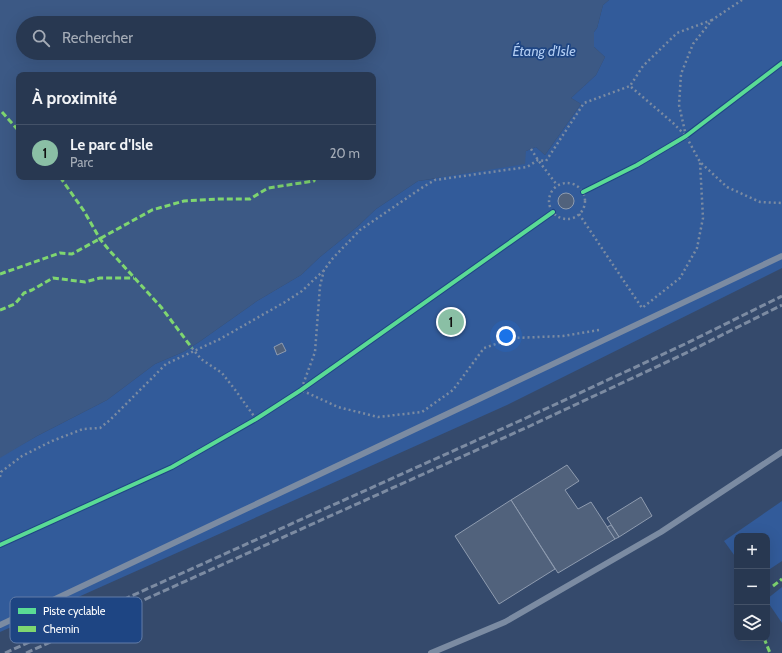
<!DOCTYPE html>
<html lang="fr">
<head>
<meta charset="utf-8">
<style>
  body { margin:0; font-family:Cabin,sans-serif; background:#34435b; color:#f1f3f6 }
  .controls { position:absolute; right:12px; bottom:12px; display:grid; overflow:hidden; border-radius:8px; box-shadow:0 4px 16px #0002 }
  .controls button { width:36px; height:36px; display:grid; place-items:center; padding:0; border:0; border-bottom:1px solid #445268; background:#283851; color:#f1f3f6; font:20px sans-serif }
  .you { position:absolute; left:506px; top:336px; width:14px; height:14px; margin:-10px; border:3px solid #fff; border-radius:50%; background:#1a73e8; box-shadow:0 0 0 6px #1a73e833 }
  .badge { display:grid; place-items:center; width:26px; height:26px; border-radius:50%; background:#8abfa5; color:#111; font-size:13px; font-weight:700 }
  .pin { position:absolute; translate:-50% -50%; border:2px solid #fff; box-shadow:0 1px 4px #0006 }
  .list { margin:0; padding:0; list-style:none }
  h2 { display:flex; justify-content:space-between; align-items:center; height:52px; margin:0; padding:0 16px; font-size:17px }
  h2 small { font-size:13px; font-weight:400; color:#a5acb7 }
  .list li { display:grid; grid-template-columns:26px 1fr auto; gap:12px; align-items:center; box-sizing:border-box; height:56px; padding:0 16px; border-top:1px solid #445268 }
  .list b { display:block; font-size:15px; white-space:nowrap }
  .list p { margin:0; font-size:13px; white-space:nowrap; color:#a5acb7 }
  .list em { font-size:13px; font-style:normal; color:#a5acb7 }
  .icon { flex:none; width:22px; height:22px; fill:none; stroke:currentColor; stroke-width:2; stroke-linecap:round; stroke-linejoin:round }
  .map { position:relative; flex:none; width:782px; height:653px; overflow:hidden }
  .search { position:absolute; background:#283851; box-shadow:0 4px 16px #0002; left:16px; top:16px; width:360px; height:44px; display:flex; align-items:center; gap:10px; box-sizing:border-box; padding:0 14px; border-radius:22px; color:#a5acb7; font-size:15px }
  .panel { position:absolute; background:#283851; box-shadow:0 4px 16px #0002; left:16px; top:72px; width:360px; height:108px; border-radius:8px }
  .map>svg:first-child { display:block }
  .green { fill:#325b9a }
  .water { fill:#3c5985; fill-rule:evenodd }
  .building { fill:#51627c; stroke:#8f9cb0 }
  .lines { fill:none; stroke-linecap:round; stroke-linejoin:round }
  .path { stroke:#7b8ba2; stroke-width:2.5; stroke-dasharray:2 3; stroke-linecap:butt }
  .service { stroke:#7b8ba2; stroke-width:6 }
  .rail { stroke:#7c8ba2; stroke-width:3; stroke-dasharray:7 3; stroke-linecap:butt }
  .quiet { stroke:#7fd670; stroke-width:3; stroke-dasharray:6 3; stroke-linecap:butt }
  .cycleway-casing { stroke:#1e4583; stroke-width:6 }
  .cycleway { stroke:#5adb95; stroke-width:4 }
  .labels { text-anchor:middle; stroke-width:3.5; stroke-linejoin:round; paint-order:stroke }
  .water-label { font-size:14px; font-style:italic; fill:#b0cbf1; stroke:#1e4583 }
  .key { fill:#1e4583; stroke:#627da8; stroke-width:1 }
  .key-label { font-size:11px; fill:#fff }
</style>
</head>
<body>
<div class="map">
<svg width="782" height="653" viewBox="0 0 782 653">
  <rect width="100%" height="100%" fill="#354a6c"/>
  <!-- green -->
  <g class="green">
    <polygon points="609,0 782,0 782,268 507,405 0,632 0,457 37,436 107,400 155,364 183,352 199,342 257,301 301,275 320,257 357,227 376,209 418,181 433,179 526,151 536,147 545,155 581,104 571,98 596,75 605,57 594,47 594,32 597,28 603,5"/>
    <polygon points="782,501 782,561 767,571 767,536 737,536 737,559 724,541"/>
    <polygon points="782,587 782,623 767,601 767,599"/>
  </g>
  <!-- water -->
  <path class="water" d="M 0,0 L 609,0 L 603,5 L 597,28 L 594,32 L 594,47 L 605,57 L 596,75 L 571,98 L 581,104 L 545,155 L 536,147 L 526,151 L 525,164 L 418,181 L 376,209 L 357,227 L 320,257 L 301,275 L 257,301 L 199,342 L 183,352 L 155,364 L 107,400 L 37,436 L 0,458 ZM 23,23 L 369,23 L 369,53 L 23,53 ZM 19,75 L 373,75 L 373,177 L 19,177 Z"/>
  <!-- building -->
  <g class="building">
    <circle cx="566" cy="201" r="8"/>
    <polygon points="282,343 286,351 277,355 274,347"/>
    <polygon points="567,465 579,481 565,490 578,509 591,502 615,539 558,573 511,500"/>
    <polygon points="641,497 652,516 619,537 607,518"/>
    <polygon points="511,500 555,569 499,604 455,536"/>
    <polygon points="611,525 619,537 615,539 607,527"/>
  </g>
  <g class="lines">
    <!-- path -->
    <g class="path">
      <polyline points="712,20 677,33 643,66 630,86 673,123 686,136 700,162 727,187 760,202 782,203"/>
      <polyline points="686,136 679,105 681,74 693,44 712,20 742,0"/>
      <polyline points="531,149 538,160 557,185"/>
      <circle cx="567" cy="201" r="18"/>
      <polyline points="579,214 642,308 680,278 697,248 703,218 700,162"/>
      <polyline points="599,330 563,336 514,338 484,348 453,390 422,412 378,417 338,407 301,390 315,352 320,286 324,270 333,258 360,230 423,187 435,180 527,167 538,160 546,161 584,103 630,86"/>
      <polyline points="192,348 201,359 222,373 236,391 256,419"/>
      <polyline points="0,477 1,472 22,456 52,441 83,429 100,428 110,420 166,364 220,339 285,302 302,291 323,271"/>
    </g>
    <!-- service -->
    <g class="service">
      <polyline points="0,625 782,256"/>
      <polyline points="431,653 505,622 661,532 782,452"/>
    </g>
    <!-- rail -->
    <g class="rail">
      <polyline points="5,653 526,418 685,344 782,296"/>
      <polyline points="26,653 530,426 688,352 782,305"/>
    </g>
    <!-- quiet -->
    <g class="quiet">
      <polyline points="2,112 19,131"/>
      <polyline points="60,177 84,211 100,239 109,250 161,307 192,348"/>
      <polyline points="0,274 60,253 72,254 152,210 184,201 220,199 250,199 268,188 314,181 315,177"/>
      <polyline points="0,310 15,304 24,293 32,290 53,278 85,282 100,278 134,278"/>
      <polyline points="773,586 782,579"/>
      <polyline points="764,638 770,653"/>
    </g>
    <!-- cycleway casing -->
    <g class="cycleway-casing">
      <g id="cycleway">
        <polyline points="583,192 637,165 686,136 782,63"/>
        <polyline points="0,545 172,467 256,419 301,390 553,212"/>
      </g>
    </g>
    <!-- cycleway -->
    <use href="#cycleway" class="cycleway"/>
  </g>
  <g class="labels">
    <!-- water labels -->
    <g class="water-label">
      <text x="544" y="56">Étang d'Isle</text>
    </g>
  </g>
  <!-- legend -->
  <rect x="10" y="597" width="132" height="46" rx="6" class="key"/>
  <rect x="18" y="608" width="18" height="6" fill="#5adb95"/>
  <rect x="18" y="626" width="18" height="6" fill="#7fd670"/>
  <g class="key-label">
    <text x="43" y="615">Piste cyclable</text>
    <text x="43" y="633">Chemin</text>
  </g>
</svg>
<div class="controls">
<button>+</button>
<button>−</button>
<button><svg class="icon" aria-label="layers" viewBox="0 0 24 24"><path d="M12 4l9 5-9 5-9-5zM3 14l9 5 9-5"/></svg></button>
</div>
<div class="you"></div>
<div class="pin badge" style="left:451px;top:322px">1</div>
<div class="search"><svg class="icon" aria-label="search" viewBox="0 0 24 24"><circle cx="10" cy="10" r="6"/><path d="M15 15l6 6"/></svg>Rechercher</div>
<section class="panel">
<h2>À proximité<small></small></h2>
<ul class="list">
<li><span class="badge">1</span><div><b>Le parc d'Isle</b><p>Parc</p></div><em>20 m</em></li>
</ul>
</section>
</div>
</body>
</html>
